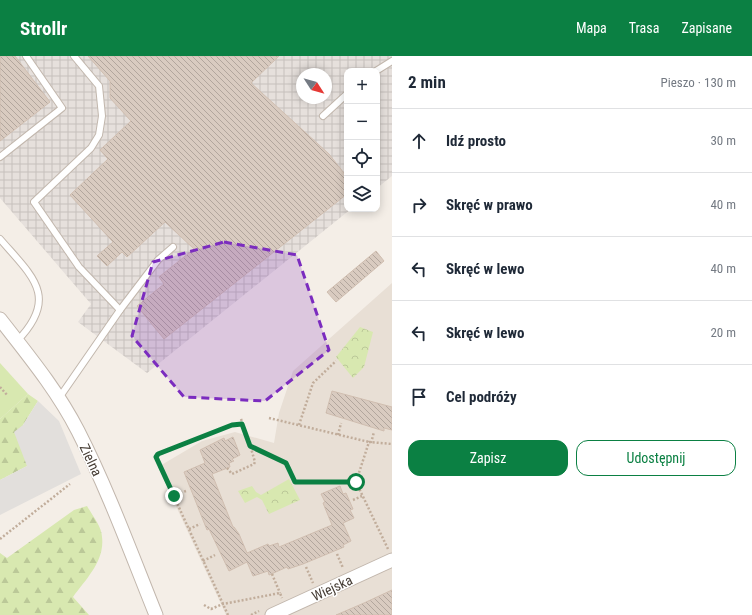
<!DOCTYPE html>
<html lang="pl">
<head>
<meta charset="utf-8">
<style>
  body { margin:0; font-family:"Roboto Condensed",sans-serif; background:#f2f2f3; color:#1f2937 }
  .controls { position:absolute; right:12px; top:12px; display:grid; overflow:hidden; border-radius:8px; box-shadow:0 2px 10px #0003 }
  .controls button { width:36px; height:36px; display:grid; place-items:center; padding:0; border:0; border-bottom:1px solid #e0e1e3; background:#fff; color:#1f2937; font:20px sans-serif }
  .compass { position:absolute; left:296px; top:12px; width:36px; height:36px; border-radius:50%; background:#fff; box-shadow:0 2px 10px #0003; rotate:126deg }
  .stop { position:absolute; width:12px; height:12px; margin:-9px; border:3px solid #0b8043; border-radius:50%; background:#fff }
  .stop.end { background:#0b8043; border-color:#fff; box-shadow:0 1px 4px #0008 }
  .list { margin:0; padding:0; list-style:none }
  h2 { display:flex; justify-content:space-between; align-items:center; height:52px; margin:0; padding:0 16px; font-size:17px }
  h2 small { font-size:13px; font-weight:400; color:#747a83 }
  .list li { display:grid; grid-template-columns:26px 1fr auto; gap:12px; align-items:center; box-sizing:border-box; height:64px; padding:0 16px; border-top:1px solid #e0e1e3 }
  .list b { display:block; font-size:15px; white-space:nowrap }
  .list em { font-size:13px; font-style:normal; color:#747a83 }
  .actions { display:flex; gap:8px; padding:12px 16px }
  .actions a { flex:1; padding:9px 0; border:1px solid #0b8043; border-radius:12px; text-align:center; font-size:14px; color:#0b8043 }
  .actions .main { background:#0b8043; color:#fff }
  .icon { flex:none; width:22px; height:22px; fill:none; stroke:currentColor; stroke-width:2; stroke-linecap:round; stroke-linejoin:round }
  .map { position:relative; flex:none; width:392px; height:559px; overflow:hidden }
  header { display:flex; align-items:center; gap:24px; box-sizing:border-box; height:56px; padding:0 20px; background:#0b8043; color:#fff }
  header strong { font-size:19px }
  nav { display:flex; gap:22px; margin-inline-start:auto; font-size:14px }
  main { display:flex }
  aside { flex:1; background:#fff }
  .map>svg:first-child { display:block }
  .residential { fill:#e8dfd5 }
  .industrial { fill:url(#industrial-grid); fill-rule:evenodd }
  .forest { fill:url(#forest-firs) }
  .park { fill:url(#park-crowns) }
  .garden { fill:#d8e8b0 }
  .parking { fill:#e2dfdc }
  .building { fill:url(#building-back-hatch); stroke:#d0beb0 }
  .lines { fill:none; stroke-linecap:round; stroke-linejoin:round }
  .service-casing { stroke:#c2b7ad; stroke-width:8 }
  .minor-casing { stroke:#c2b7ad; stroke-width:15 }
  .path { stroke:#c1ad9b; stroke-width:2.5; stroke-dasharray:2 2; stroke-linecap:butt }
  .service { stroke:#fff; stroke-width:6 }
  .minor { stroke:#fff; stroke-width:13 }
  .route { stroke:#0b8043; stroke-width:5 }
  .marked { fill:#7b2cbf; fill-opacity:0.2; stroke:#7b2cbf; stroke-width:3; stroke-dasharray:8 5; stroke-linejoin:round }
  .labels { text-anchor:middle; stroke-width:3; stroke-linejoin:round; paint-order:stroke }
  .street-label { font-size:14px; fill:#473e36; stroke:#fff }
</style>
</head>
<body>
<header>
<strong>Strollr</strong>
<nav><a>Mapa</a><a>Trasa</a><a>Zapisane</a></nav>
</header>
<main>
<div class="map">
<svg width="392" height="559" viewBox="0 0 392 559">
  <defs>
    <pattern id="industrial-grid" width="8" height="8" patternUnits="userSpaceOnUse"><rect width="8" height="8" fill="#e6e0dc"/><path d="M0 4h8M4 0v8" fill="none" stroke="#c7c1bd"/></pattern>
    <pattern id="forest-firs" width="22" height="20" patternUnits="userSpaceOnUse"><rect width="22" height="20" fill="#d8e8b0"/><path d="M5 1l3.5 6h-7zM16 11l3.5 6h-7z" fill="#bbc898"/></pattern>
    <pattern id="park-crowns" width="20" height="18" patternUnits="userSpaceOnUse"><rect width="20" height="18" fill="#d8e8b0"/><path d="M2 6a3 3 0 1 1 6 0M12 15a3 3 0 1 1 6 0" fill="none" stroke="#bbc898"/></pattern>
    <pattern id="building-back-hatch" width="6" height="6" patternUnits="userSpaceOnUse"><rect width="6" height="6" fill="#d9cbc0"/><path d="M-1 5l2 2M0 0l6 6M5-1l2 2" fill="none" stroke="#b2a69d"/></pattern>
  </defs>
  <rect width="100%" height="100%" fill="#f4eee7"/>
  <!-- residential -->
  <polygon class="residential" points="392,227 392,559 226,559 158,411 202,385 235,376 274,387 279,357 293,315"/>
  <!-- industrial -->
  <path class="industrial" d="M 0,0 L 392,0 L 392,120 L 377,132 L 377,15 L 347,15 L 347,153 L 351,153 L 147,317 L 78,266 L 91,248 L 0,142 ZM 302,18 L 326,18 L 326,42 L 302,42 Z"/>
  <!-- forest -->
  <g class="forest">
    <polygon points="28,338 38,345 23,369 27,410 0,424 0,363"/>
    <path d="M 87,450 C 92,459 102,471 102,481 C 105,505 86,523 73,541 L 89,559 L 0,559 L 0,497 L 7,502 L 74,454 Z"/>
  </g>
  <!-- park -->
  <g class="park">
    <polygon points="360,271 373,276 364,311 353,322 336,301"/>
    <polygon points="289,423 300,444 269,458 262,444 257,441 245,447 238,435 252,430 256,436 261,439"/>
  </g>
  <!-- garden -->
  <polygon class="garden" points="0,307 28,338 0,363"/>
  <!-- parking -->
  <polygon class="parking" points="38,345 59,365 81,418 0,459 0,424 27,410 14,376 23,369"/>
  <!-- building -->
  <g class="building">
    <polygon points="0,0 15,0 50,46 0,85"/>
    <polygon points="88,0 279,0 251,27 329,98 347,121 347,138 164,283 137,250 164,228 159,221 194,193 165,166 127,201 122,196 107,210 97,200 113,186 70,139 108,103 100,94 131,65 110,42 110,25"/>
    <polygon points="376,195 384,205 336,246 327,236"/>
    <polygon points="332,335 392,351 392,374 384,372 384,375 326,357"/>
    <polygon points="233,381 240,399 232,403 234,405 229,407 230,411 212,418 233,471 234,471 239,478 247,497 268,488 269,490 278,487 279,491 332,469 323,447 325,446 321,438 340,430 343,438 346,437 353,453 350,454 354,462 343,467 351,485 343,489 344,491 303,508 288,513 287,511 269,519 268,515 253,520 247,506 229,515 209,473 207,474 184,416 205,407 200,394 224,382 225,385"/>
    <polygon points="392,534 392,559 336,559 364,547"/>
  </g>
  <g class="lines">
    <!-- service casing -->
    <g class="service-casing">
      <g id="service">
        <polyline points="376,15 392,5"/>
        <polyline points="323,60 347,38"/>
        <polyline points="0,101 62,52 26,0"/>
        <path d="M 0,183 C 32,220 60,241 17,285"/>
        <polyline points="120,254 158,204 173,191"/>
        <polyline points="59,342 120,254 79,211 34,146 91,92 99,79 102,60 99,30 74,0"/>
      </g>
    </g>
    <!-- minor casing -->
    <g class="minor-casing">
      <g id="minor">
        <path d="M 0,263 C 28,299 57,334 78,375 C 108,434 131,497 156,559"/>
        <polyline points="272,559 392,504"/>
      </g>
    </g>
    <!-- path -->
    <g class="path">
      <polyline points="0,331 8,340"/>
      <polyline points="269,362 369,386"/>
      <polyline points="241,363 250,389 286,407 295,426 356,426"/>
      <polyline points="299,369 313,327 336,305"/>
      <polyline points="338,379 341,367"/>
      <polyline points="371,387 374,376"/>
      <polyline points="227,412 232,418 254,408 255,406 250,389"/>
      <polyline points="173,440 186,435"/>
      <polyline points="353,444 362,440"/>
      <polyline points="189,473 200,468"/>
      <polyline points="0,483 70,428"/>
      <polyline points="388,493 356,426 369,386 392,388"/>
      <polyline points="337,498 343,512"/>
      <polyline points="203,505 215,499"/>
      <polyline points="306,511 313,527"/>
      <polyline points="272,518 280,537"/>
      <polyline points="204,549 211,553 223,548 280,537 282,542"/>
      <polyline points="228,559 156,401 158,399 232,369 242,368"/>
      <polyline points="251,559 259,555"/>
    </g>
    <!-- service -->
    <use href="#service" class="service"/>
    <!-- minor -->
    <use href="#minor" class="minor"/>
  </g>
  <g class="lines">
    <!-- route -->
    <polyline class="route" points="174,440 156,401 158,398 232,369 242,368 250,390 286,407 295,426 356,426"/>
  </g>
  <!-- marked area -->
  <path class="marked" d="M 224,186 L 297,199 L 329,294 L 265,345 L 184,341 L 132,280 L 153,206 Z"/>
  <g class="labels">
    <!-- street labels -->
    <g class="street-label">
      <text transform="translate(91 404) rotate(65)" y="5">Zielna</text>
      <text transform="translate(332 532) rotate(-25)" y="5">Wiejska</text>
    </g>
  </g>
</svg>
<div class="controls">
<button>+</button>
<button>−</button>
<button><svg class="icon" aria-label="locate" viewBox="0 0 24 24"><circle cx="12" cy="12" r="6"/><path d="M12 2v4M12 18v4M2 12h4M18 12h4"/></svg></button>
<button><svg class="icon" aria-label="layers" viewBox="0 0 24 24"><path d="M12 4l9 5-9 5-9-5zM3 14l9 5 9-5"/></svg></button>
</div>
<svg class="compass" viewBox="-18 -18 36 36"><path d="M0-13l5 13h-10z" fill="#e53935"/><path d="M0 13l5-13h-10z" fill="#747a83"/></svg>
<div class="stop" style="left:356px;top:426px"></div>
<div class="stop end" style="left:174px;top:440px"></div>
</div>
<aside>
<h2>2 min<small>Pieszo · 130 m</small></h2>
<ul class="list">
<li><svg class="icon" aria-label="ahead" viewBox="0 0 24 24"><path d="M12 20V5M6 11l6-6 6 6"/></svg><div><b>Idź prosto</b></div><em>30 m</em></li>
<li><svg class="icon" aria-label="right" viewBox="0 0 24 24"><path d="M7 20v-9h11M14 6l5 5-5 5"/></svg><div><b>Skręć w prawo</b></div><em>40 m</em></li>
<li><svg class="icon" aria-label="left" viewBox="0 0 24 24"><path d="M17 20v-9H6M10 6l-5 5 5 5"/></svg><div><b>Skręć w lewo</b></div><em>40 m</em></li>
<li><svg class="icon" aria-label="left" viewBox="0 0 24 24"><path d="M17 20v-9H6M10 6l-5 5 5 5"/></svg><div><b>Skręć w lewo</b></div><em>20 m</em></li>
<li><svg class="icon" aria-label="arrive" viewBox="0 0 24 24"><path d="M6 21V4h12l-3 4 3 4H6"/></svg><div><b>Cel podróży</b></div></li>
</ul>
<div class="actions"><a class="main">Zapisz</a><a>Udostępnij</a></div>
</aside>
</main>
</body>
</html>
